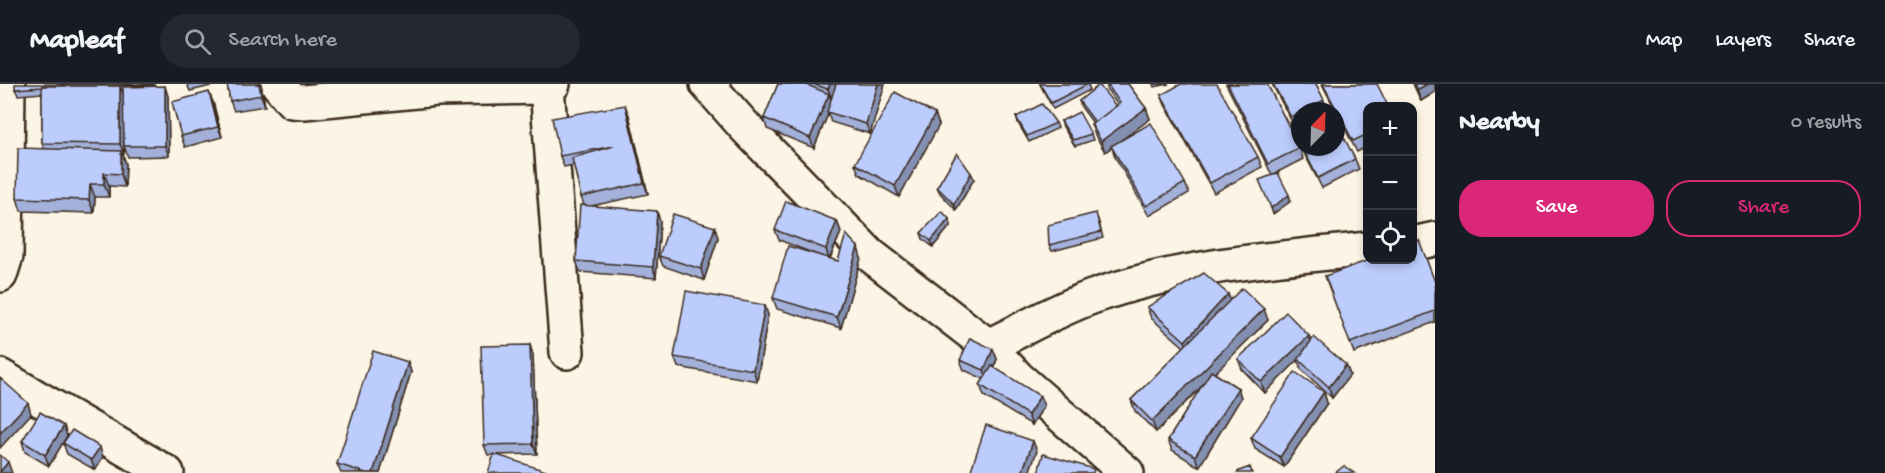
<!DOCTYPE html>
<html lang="en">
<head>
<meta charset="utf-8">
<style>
  body { margin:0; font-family:"Gochi Hand",sans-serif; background:#242831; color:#f1f3f6 }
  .controls { position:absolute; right:18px; top:18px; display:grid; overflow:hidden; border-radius:12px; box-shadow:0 3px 9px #0003 }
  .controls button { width:54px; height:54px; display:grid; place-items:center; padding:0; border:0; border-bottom:2px solid #363941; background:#171b24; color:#f1f3f6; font:30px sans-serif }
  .compass { position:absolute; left:1291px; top:18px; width:54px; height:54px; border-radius:50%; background:#171b24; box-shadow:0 3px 9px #0003; rotate:23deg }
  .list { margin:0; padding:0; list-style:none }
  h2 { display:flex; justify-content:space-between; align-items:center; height:78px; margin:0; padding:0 24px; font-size:26px }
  h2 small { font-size:20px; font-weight:400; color:#9ea1a6 }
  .actions { display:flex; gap:12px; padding:18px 24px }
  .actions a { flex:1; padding:14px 0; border:2px solid #db2777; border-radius:24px; text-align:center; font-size:21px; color:#db2777 }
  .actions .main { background:#db2777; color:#fff }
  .icon { flex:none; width:33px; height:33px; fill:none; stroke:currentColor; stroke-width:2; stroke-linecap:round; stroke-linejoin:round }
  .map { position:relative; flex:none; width:1435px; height:389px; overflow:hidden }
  header { display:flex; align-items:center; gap:36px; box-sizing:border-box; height:84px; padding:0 30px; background:#171b24; border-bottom:2px solid #363941 }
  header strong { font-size:28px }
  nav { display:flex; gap:33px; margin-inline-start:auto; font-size:21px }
  .search { width:420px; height:54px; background:#242831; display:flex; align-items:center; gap:15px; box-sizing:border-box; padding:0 21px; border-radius:33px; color:#9ea1a6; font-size:22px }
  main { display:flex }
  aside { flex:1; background:#171b24 }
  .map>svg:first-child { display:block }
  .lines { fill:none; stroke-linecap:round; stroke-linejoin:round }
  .minor-casing { stroke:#3b2a1e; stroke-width:38 }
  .minor { stroke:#fcf5e5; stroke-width:33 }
  .wall { fill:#a2b0da; stroke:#3b2a1e; stroke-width:1.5 }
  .shaded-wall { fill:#8490b1; stroke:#3b2a1e; stroke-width:1.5 }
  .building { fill:#bccdfd; stroke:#3b2a1e; stroke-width:1.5 }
</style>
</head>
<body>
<header>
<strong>Mapleaf</strong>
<div class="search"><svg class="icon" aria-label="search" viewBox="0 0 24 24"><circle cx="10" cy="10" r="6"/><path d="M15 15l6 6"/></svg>Search here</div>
<nav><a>Map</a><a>Layers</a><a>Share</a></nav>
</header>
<main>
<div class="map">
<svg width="1435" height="389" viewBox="0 0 1435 389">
  <rect width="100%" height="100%" fill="#fcf5e5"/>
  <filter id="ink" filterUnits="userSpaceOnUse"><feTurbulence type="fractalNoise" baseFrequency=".0167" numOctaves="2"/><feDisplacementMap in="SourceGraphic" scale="12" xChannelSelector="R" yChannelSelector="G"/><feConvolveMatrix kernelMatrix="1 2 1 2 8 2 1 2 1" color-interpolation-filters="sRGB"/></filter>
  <g filter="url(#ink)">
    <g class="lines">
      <!-- minor casing -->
      <g class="minor-casing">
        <g id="minor">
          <polyline points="278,0 292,17 304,18 437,5 547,3"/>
          <polyline points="553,0 547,3 567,268"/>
          <polyline points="707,0 746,44 869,170 988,262 1018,294 1127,389"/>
          <polyline points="1412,160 1435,155"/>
          <polyline points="0,191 6,172 8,0"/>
          <path d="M 988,262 C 1022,246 1056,226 1092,213 C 1180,181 1275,175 1368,165"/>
          <polyline points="0,292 167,389"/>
        </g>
      </g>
      <!-- minor -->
      <use href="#minor" class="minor"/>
    </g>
    <!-- wall -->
    <g class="wall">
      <polygon points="62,0 63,2 64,2 63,0 103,0 103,2 154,0 154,2 168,12 169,72 128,73 124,62 124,40 124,70 123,70 126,80 125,103 109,102 109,113 95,113 94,129 21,127 17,114 44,65 42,59 42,9 18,11 15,5"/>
      <polygon points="187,0 219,0 190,7"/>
      <polygon points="227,0 261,0 265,22 234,27 230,17"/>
      <polygon points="778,0 885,0 870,50 831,38 828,30 814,64 767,45 764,34"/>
      <polygon points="1040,0 1088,0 1090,6 1053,25"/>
      <polygon points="1106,0 1128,0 1146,24 1150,35 1118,58 1185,99 1189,109 1149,132 1115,73 1112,63 1105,68 1095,51 1091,40 1093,39 1081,23 1079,17 1116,22 1118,21 1108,7"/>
      <polygon points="1153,0 1169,0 1154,3"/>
      <polygon points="1226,0 1267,0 1300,64 1303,75 1272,91"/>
      <polygon points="1272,0 1316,0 1326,21 1330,27 1300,27 1300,62 1294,49 1290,39 1292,38"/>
      <polygon points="1322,0 1377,0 1368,22 1368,62 1357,68"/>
      <polygon points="1413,0 1435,0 1435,8 1421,17"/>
      <polygon points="1161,11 1258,73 1262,83 1214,109 1165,21"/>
      <polygon points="213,18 222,53 185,63 181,52"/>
      <polygon points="935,30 939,41 899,113 859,90 855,80"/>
      <polygon points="629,31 648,110 591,122 660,137 656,194 580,188 576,177 584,121 581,113 574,81 564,83 560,72"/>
      <polygon points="1016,33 1056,39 1058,44 1029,58 1018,39"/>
      <polygon points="1061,37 1091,50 1093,56 1075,62 1063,43"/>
      <polygon points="1301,63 1336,63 1355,75 1359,85 1322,104"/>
      <polygon points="971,89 974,95 956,126 940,109 937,103"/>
      <polygon points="949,135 951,141 933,163 923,155 921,149"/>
      <polygon points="1098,135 1103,154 1052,167 1049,161"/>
      <polygon points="837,137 841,148 830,175 838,177 861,174 841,244 777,225 773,214 820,172 779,156 775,146"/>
      <polygon points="715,143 718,154 704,196 663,182 659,172"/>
      <polygon points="1325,192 1435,198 1435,238 1354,269"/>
      <polygon points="1228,210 1230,217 1268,236 1214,289 1238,304 1241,314 1199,383 1172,366 1168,356 1202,302 1156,348 1135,327 1131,316 1184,263 1151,234 1147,223"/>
      <polygon points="768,231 757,297 678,283 674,273"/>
      <polygon points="1309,252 1311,258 1346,281 1350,291 1332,314 1301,285 1298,276 1265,309 1242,285 1238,275"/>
      <polygon points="530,261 533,271 537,370 488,371 484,361"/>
      <polygon points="993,265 997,275 994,284 1044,322 1032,341 984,312 980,301 984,295 964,286 960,276"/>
      <polygon points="408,278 411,288 380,389 341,389 337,380"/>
      <polygon points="1324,308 1327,319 1284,383 1255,365 1251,354"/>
      <polygon points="64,342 67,352 49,382 25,368 22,357"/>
      <polygon points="63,359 103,373 95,386 67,370"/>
    </g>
    <!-- shaded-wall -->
    <g class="shaded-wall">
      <polygon points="259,0 261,0 265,22 261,11"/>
      <polygon points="830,0 838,0 832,15 828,5"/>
      <polygon points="878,0 885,0 870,50 866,40"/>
      <polygon points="1427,0 1435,0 1435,8 1421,17 1417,6"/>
      <polygon points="120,2 124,12 124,70 120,60"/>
      <polygon points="165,2 168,12 169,72 165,62"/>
      <polygon points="209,8 213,18 222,53 218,43"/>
      <polygon points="829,10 832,20 827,28 828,30 814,64 810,54"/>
      <polygon points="625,21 629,31 648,110 644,99"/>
      <polygon points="1146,24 1150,35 1105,68 1101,57"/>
      <polygon points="935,30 939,41 899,113 895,102"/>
      <polygon points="121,67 126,80 125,103 121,90"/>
      <polygon points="104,89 109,102 109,113 104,100"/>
      <polygon points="971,89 974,95 956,126 954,120"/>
      <polygon points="90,100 95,113 94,129 89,116"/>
      <polygon points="1289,111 1291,117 1273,130 1271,124"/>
      <polygon points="657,127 660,137 656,194 653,183"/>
      <polygon points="949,135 951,141 933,163 931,157"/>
      <polygon points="837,137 841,148 829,176 826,165"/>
      <polygon points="715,143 718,154 704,196 701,185"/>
      <polygon points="858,163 861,174 841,244 837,233"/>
      <polygon points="1228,210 1232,221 1189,268 1185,257"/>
      <polygon points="765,221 768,231 757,297 753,286"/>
      <polygon points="1264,225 1268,236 1156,348 1152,337"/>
      <polygon points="1309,252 1313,263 1298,275 1298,276 1265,309 1261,298"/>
      <polygon points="530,261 533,271 537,370 533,360"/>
      <polygon points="993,265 997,275 988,296 984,286"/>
      <polygon points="408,278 411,288 380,389 373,389"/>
      <polygon points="1346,281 1350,291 1332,314 1329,303"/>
      <polygon points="1238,304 1241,314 1199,383 1195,372"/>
      <polygon points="1324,308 1327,319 1284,383 1280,373"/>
      <polygon points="1040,312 1044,322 1032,341 1028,331"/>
      <polygon points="28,319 31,330 0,364 0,349"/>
      <polygon points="64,342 67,352 49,382 45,371"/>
      <polygon points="1033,357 1037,367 1029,389 1022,389"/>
      <polygon points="100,363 103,373 95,386 91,376"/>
      <polygon points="8,378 12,389 0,389 0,388"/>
    </g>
    <!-- building -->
    <g class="building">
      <polygon points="15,0 61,0 61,2 42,2 42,3 15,5"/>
      <polygon points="63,0 101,0 101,2 64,2"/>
      <polygon points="104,0 152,0 152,1 104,2"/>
      <polygon points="227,0 259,0 261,11 230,17"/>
      <polygon points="778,0 805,0 829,10 810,54 764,34"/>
      <polygon points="813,0 830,0 828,5"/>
      <polygon points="836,0 878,0 866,40 827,28"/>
      <polygon points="1040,0 1088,0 1051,19"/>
      <polygon points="1107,0 1128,0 1146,24 1101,57 1091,40 1120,19"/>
      <polygon points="1181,0 1217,0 1258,73 1210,99 1161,11"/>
      <polygon points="1228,0 1267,0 1300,64 1268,80"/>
      <polygon points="1273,0 1316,0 1324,16 1303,27 1300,27 1300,28 1291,33"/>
      <polygon points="1323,0 1377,0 1388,22 1368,22 1368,50 1353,57"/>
      <polygon points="1414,0 1427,0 1417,6"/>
      <polygon points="1099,1 1116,22 1095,38 1079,17"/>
      <polygon points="42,2 120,2 120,60 42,59"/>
      <polygon points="165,2 165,62 124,62 123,3"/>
      <polygon points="209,8 218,43 181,52 172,18"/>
      <polygon points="895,8 935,30 895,102 855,80"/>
      <polygon points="1042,20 1056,39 1027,52 1016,33"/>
      <polygon points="1327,20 1330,27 1313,27"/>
      <polygon points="625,21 644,99 581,113 572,74 614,62 560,72 552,34"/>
      <polygon points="1079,28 1091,50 1073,56 1061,37"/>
      <polygon points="1300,34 1300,59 1290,39"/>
      <polygon points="1336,38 1355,75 1318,94 1302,63 1336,63"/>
      <polygon points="1151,39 1185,99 1146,122 1111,62"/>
      <polygon points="18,64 121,67 121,90 104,89 104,100 90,100 89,116 17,114"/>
      <polygon points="957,69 971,89 954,120 937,103"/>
      <polygon points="1278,89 1289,111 1271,124 1259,96"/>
      <polygon points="786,117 837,137 826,165 775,146"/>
      <polygon points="580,121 657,127 653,183 576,177"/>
      <polygon points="942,127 949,135 931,157 921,149"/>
      <polygon points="1096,129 1101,148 1049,161 1048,141"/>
      <polygon points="673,130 715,143 701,185 659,172"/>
      <polygon points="846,150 858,163 837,233 773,214 788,162 838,177"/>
      <polygon points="1419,156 1435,198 1435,227 1350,259 1325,192 1369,176 1413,176 1413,159"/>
      <polygon points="1204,189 1228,210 1185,257 1147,223"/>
      <polygon points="1242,204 1264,225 1152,337 1131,316"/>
      <polygon points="686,207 765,221 753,286 674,273"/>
      <polygon points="1286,228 1309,252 1261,298 1238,275"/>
      <polygon points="1314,253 1346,281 1329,303 1298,275"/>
      <polygon points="970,254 993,265 984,286 960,276"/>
      <polygon points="530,261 533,360 484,361 481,262"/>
      <polygon points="373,267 408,278 373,389 366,389 337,380"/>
      <polygon points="992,282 1040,312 1028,331 980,301"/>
      <polygon points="1211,287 1238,304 1195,372 1168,356"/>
      <polygon points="1295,288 1324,308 1280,373 1251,354"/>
      <polygon points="0,294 28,319 0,349"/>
      <polygon points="40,328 64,342 45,371 22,357"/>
      <polygon points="986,341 1033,357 1022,389 970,389"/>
      <polygon points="72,346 100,363 91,376 63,359"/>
      <polygon points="494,370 552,389 488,389"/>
      <polygon points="1043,370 1094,385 1093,389 1038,389"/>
      <polygon points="0,371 8,378 0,388"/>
      <polygon points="1344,382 1354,389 1335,389"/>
      <polygon points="1250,383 1252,389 1237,389 1239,387"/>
    </g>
  </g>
</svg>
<div class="controls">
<button>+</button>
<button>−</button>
<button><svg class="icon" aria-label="locate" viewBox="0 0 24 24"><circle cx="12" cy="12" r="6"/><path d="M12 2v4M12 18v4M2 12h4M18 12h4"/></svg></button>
</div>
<svg class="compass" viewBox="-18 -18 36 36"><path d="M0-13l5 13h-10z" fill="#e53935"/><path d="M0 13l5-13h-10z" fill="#9ea1a6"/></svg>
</div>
<aside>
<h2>Nearby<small>0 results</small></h2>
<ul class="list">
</ul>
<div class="actions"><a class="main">Save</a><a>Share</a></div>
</aside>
</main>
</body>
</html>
